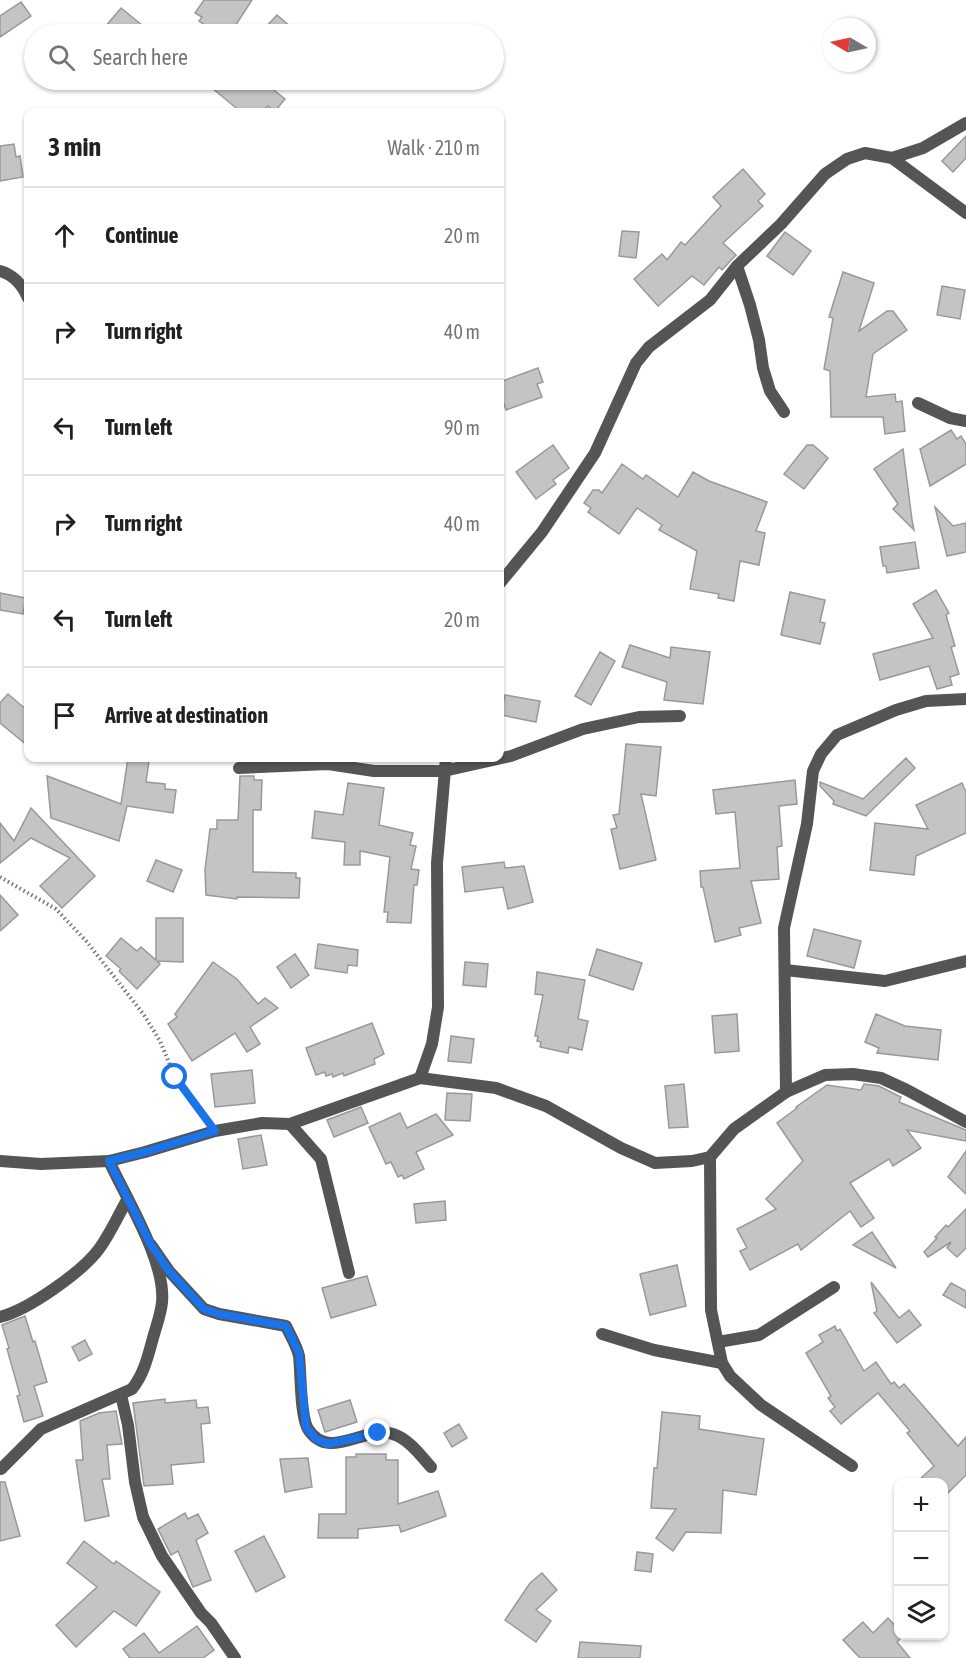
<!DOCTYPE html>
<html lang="en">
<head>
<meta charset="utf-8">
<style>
  body { margin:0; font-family:"Asap Condensed",sans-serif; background:#f2f2f2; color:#202124 }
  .controls { position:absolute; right:18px; bottom:18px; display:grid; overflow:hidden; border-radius:12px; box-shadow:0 2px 4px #0004 }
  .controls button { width:54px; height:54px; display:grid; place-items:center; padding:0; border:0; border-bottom:2px solid #e0e0e0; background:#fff; color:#202124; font:30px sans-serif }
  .compass { position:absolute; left:822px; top:18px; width:54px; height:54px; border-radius:50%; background:#fff; box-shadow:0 2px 4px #0004; rotate:279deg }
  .stop { position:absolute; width:18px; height:18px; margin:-14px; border:4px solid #1a73e8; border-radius:50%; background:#fff }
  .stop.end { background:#1a73e8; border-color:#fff; box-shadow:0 2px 6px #0008 }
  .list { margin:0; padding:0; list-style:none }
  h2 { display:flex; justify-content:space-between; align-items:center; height:78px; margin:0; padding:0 24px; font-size:26px }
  h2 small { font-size:20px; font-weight:400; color:#757577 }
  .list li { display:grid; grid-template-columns:39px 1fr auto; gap:18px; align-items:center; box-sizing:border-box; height:96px; padding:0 24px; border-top:2px solid #e0e0e0 }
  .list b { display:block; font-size:22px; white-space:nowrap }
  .list em { font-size:20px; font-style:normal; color:#757577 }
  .icon { flex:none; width:33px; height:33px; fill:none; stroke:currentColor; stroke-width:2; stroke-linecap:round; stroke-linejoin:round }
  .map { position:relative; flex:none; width:966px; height:1658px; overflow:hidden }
  .search { position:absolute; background:#fff; box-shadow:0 2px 4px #0004; left:24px; top:24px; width:480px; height:66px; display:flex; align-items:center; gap:15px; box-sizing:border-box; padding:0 21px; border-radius:33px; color:#757577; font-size:22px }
  .panel { position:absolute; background:#fff; box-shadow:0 2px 4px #0004; left:24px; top:108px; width:480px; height:654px; border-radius:12px }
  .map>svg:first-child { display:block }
  .building { fill:#c4c4c4; stroke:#999; stroke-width:1.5 }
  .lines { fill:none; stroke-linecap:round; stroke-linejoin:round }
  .path { stroke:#777; stroke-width:4; stroke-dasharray:1.5 3; stroke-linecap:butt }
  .street { stroke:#555; stroke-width:12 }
  .route { stroke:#1a73e8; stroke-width:8 }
</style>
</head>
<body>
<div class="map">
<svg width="966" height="1658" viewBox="0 0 966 1658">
  <rect width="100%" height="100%" fill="#fff"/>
  <!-- building -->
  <g class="building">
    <polygon points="204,0 252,0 230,34 216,26 213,31 199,21 202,17 195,13"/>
    <polygon points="21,2 31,16 0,37 0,16"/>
    <polygon points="121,8 153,34 99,34"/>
    <polygon points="277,15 299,34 259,34"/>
    <polygon points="219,80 262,80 285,99 275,111 268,106 262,112 241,112 212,88"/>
    <polygon points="966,136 966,158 953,172 942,161"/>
    <polygon points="14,144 16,157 20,156 23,177 0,181 0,146"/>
    <polygon points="743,169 765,194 758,201 763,206 723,243 736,255 722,270 719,267 704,285 692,276 658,306 634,279 662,254 667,260 681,242 685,245 721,206 713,197"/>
    <polygon points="622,231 639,232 636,258 619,256"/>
    <polygon points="785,232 811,251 793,275 767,256"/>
    <polygon points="843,272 874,283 859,331 887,311 893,311 907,330 873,354 866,397 895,394 896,402 902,401 905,431 885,434 883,417 831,417 830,371 824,369 833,318 829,317"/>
    <polygon points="942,286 965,290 960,319 937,315"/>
    <polygon points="538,368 543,382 537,384 542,397 506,410 504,404 500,405 500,382"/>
    <polygon points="951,430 957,439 961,436 966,444 966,464 930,486 920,449"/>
    <polygon points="553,445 569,468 553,480 556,484 536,499 516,472"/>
    <polygon points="807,445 813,445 828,458 804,489 784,474"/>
    <polygon points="903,449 912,520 914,530 893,509 898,504 874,469"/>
    <polygon points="622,464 643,479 646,475 678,497 693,472 709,481 767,502 756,531 765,533 759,565 740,561 734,601 718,598 719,594 690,589 697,551 659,530 662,525 637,508 619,534 588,512 591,508 584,503 593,490 599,490 602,493"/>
    <polygon points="935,507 953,526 966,523 966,552 947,556"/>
    <polygon points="915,542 919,568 887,573 886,566 883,566 880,547"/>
    <polygon points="936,590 949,613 946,615 955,646 951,647 959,674 950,677 952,685 937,689 929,666 880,680 873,654 933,638 913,604"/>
    <polygon points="790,592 825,600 820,622 825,623 820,644 781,635"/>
    <polygon points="0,593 26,598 23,614 0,610"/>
    <polygon points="630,645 670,658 671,647 710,652 703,704 664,700 667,682 622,667"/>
    <polygon points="600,652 615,661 591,705 575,696"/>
    <polygon points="8,694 28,711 28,746 0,723 0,703"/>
    <polygon points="505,695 540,701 536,722 501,715"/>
    <polygon points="626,744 661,747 656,796 641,794 656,860 620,869 611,829 617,828 613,815 619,814"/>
    <polygon points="128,758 149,761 146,782 165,784 165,789 176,790 173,813 127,806 119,841 51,818 47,776 121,804"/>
    <polygon points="906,758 915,768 866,816 833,804 834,801 820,786 820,782 863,799"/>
    <polygon points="240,776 254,776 254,780 262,780 261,810 253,810 253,872 296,873 296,878 300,878 299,898 237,897 237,899 206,895 205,870 210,829 217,829 217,820 238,820"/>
    <polygon points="795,780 797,804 779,806 782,846 777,847 779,879 751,881 761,923 739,928 741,935 715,942 703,887 701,887 700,871 740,868 735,812 716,814 713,790"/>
    <polygon points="348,783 384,788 379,825 413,833 410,845 416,846 411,869 419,870 417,885 414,885 411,923 387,922 388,912 384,912 390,857 360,851 360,865 344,865 345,842 312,838 315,811 343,815"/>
    <polygon points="962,783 966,792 966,833 916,856 914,875 870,870 875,823 928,829 916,805"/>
    <polygon points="31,808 95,876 62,908 40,886 70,858 31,838 0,863 0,823 14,841"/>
    <polygon points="156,860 182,870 173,892 147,881"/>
    <polygon points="504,862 505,868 524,866 533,902 508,909 503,887 465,892 462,867"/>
    <polygon points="0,895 18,915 0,931"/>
    <polygon points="156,918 183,918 183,962 157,961 160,964 137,989 119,971 121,969 106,956 121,938 137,951 141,947 156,960"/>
    <polygon points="814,929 861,941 854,968 807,956"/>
    <polygon points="318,944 358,950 357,966 348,965 347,973 315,968"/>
    <polygon points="597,949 642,963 633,990 589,975"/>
    <polygon points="295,954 309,975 291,988 277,967"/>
    <polygon points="213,962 237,979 258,1004 265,998 278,1008 250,1027 260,1044 247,1052 235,1033 192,1061 168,1024 177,1017 175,1014"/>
    <polygon points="465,962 488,964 486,987 463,985"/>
    <polygon points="537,972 585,980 578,1019 588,1021 582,1050 569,1047 568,1053 540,1047 541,1042 537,1041 538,1036 535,1036 543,995 535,994"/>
    <polygon points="737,1014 739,1051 715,1053 712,1016"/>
    <polygon points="876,1014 905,1026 941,1030 938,1060 877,1053 879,1048 865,1042"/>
    <polygon points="372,1023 384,1054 374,1059 375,1064 344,1076 343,1073 333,1077 332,1074 326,1076 325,1072 316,1075 306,1048"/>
    <polygon points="451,1036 474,1039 471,1063 448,1061"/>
    <polygon points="252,1070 255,1103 215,1107 211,1074"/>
    <polygon points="684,1084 688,1127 669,1128 665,1086"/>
    <polygon points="864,1084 879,1086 901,1097 899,1102 966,1130 966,1141 907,1130 921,1148 893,1166 889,1159 850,1183 874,1218 861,1227 850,1211 801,1250 798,1244 750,1270 740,1251 747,1248 737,1229 776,1209 766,1199 803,1161 777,1123 797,1108 796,1107 827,1085 861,1090"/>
    <polygon points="447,1093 472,1094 470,1121 445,1120"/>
    <polygon points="361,1107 368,1123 334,1137 327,1120"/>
    <polygon points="400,1113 407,1128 436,1114 453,1135 416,1152 424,1169 404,1179 402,1175 398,1177 391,1162 386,1164 369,1127"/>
    <polygon points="261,1135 267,1165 243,1169 238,1139"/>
    <polygon points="966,1151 966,1194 948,1177"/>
    <polygon points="445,1201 446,1220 416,1223 414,1204"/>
    <polygon points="966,1209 966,1248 957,1257 947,1248 951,1242 928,1257 924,1252 937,1238 935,1237 946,1225 948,1227"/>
    <polygon points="872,1232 896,1268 853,1245"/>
    <polygon points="677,1265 686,1306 650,1315 640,1274"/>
    <polygon points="367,1276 376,1305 331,1318 322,1288"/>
    <polygon points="871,1282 899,1318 909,1310 921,1325 897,1343 874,1313 877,1311"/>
    <polygon points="951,1283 966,1291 966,1308 943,1295"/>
    <polygon points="25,1316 33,1342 35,1341 47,1382 34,1386 43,1416 24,1422 17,1396 20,1395 7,1349 9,1348 2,1325"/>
    <polygon points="835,1326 837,1331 840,1329 864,1371 876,1362 891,1384 894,1382 899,1388 904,1384 958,1446 966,1437 966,1475 944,1497 944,1482 917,1482 934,1466 907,1433 910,1431 878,1393 841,1424 830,1411 835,1407 828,1398 831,1396 806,1353 823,1342 819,1335"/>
    <polygon points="85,1340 92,1354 79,1361 72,1347"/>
    <polygon points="165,1399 165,1403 196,1400 197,1408 208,1407 210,1423 201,1424 204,1462 171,1465 173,1484 144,1486 133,1403"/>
    <polygon points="350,1400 357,1422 325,1432 318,1410"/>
    <polygon points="116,1411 122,1444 107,1445 110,1479 102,1479 109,1516 85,1521 76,1460 83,1460 80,1421 99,1413"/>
    <polygon points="662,1412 700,1416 699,1429 764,1439 756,1495 723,1490 721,1533 686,1532 673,1551 656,1538 676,1509 651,1508 654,1468 657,1468"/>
    <polygon points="459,1424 467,1438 452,1447 444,1433"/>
    <polygon points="356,1454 386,1454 386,1460 398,1460 398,1504 438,1491 446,1516 401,1532 399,1525 358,1529 358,1538 318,1538 319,1514 346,1514 346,1457 356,1457"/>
    <polygon points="308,1458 312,1487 285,1492 280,1459"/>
    <polygon points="0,1482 5,1482 20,1536 0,1541"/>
    <polygon points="185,1513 188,1519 198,1514 208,1533 196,1540 211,1580 193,1587 178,1551 171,1555 158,1529"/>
    <polygon points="264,1536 285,1577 256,1592 235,1551"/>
    <polygon points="84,1541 114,1564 116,1561 160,1592 136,1626 114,1611 76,1647 56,1625 97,1587 67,1563"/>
    <polygon points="637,1552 653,1554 651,1572 635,1570"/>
    <polygon points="542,1573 557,1590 536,1610 551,1621 536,1642 505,1620 530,1583"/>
    <polygon points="888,1618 898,1629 898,1635 904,1635 897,1642 910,1658 860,1658 843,1640 863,1622 873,1633"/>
    <polygon points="197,1626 214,1650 203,1658 130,1658 123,1649 144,1633 159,1653"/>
    <polygon points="580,1642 641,1646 640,1658 578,1658"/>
  </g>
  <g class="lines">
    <!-- path -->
    <polyline class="path" points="0,877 56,909 87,942 144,1015 160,1041 175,1077 206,1118"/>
    <!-- street -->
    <g class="street">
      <polyline points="892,158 923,148 966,123"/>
      <polyline points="737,266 750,305 759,340 763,368 770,391 784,412"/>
      <path d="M 0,271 C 14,275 22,284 28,298"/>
      <polyline points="918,403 950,418 966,421"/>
      <polyline points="500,583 542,532 595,453 636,363 649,347 710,300 737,266 781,224 825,174 847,159 865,153 892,158 966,213"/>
      <polyline points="239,768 328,764 374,771 444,771 511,756 583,729 639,717 680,716"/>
      <polyline points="785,970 885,981 966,961"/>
      <polyline points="420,1078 432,1044 438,1007 437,863 446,758"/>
      <polyline points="786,1092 784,928 807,824 813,771 821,754 837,735 896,710 926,701 966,699"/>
      <polyline points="290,1124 321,1159 349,1273"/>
      <polyline points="710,1157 711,1310 722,1363 730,1376 761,1405 852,1466"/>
      <polyline points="0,1161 41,1164 109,1161 145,1152 215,1131 262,1123 290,1124 420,1078 496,1088 546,1106 621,1148 655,1163 692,1161 710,1157 734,1129 786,1092 825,1075 853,1074 881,1078 907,1090 966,1122"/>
      <path d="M 151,1245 L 169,1271 L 204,1309 L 219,1314 L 286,1326 C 290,1335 297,1346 299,1356 C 301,1372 300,1416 308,1429 C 329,1462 364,1425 393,1434 C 409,1439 421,1456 431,1467"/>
      <path d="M 0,1317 C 28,1310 82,1272 99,1249 C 110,1234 118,1216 127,1200"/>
      <polyline points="602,1334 654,1350 722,1363"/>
      <polyline points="718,1342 759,1335 834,1287"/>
      <polyline points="121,1395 128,1425 135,1482 143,1517 162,1556 201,1613 211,1623 235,1658"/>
      <path d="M 1,1469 L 41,1429 L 132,1389 C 144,1374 148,1356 153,1338 C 156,1327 161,1314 162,1302 C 166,1262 126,1198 109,1161"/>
    </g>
  </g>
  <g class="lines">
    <!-- route -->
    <polyline class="route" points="175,1077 215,1131 145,1152 109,1161 151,1245 169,1271 204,1309 219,1314 286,1326 299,1353 306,1427 316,1439 328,1444 378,1433"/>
  </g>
</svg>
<div class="controls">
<button>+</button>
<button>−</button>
<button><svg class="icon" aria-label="layers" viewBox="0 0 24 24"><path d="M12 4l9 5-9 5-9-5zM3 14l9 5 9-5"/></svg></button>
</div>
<svg class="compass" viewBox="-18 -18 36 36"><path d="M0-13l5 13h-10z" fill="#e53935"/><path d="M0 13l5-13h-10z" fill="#757577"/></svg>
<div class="stop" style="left:175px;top:1077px"></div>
<div class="stop end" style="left:378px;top:1433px"></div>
<div class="search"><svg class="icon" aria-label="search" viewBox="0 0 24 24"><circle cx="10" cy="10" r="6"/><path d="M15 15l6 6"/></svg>Search here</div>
<section class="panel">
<h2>3 min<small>Walk · 210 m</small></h2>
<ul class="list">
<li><svg class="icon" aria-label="ahead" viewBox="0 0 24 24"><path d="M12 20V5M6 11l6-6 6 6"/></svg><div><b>Continue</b></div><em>20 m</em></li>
<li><svg class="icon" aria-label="right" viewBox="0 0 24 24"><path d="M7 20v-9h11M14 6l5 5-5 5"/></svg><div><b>Turn right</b></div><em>40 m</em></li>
<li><svg class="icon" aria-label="left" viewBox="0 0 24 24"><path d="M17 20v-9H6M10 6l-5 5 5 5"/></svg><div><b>Turn left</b></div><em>90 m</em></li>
<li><svg class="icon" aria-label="right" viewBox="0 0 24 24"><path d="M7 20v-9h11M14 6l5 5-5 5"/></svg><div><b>Turn right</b></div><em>40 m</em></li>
<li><svg class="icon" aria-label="left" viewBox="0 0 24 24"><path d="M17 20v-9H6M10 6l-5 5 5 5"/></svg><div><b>Turn left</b></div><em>20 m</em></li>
<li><svg class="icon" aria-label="arrive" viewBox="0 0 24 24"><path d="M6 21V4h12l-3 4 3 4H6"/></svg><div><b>Arrive at destination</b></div></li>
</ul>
</section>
</div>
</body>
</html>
